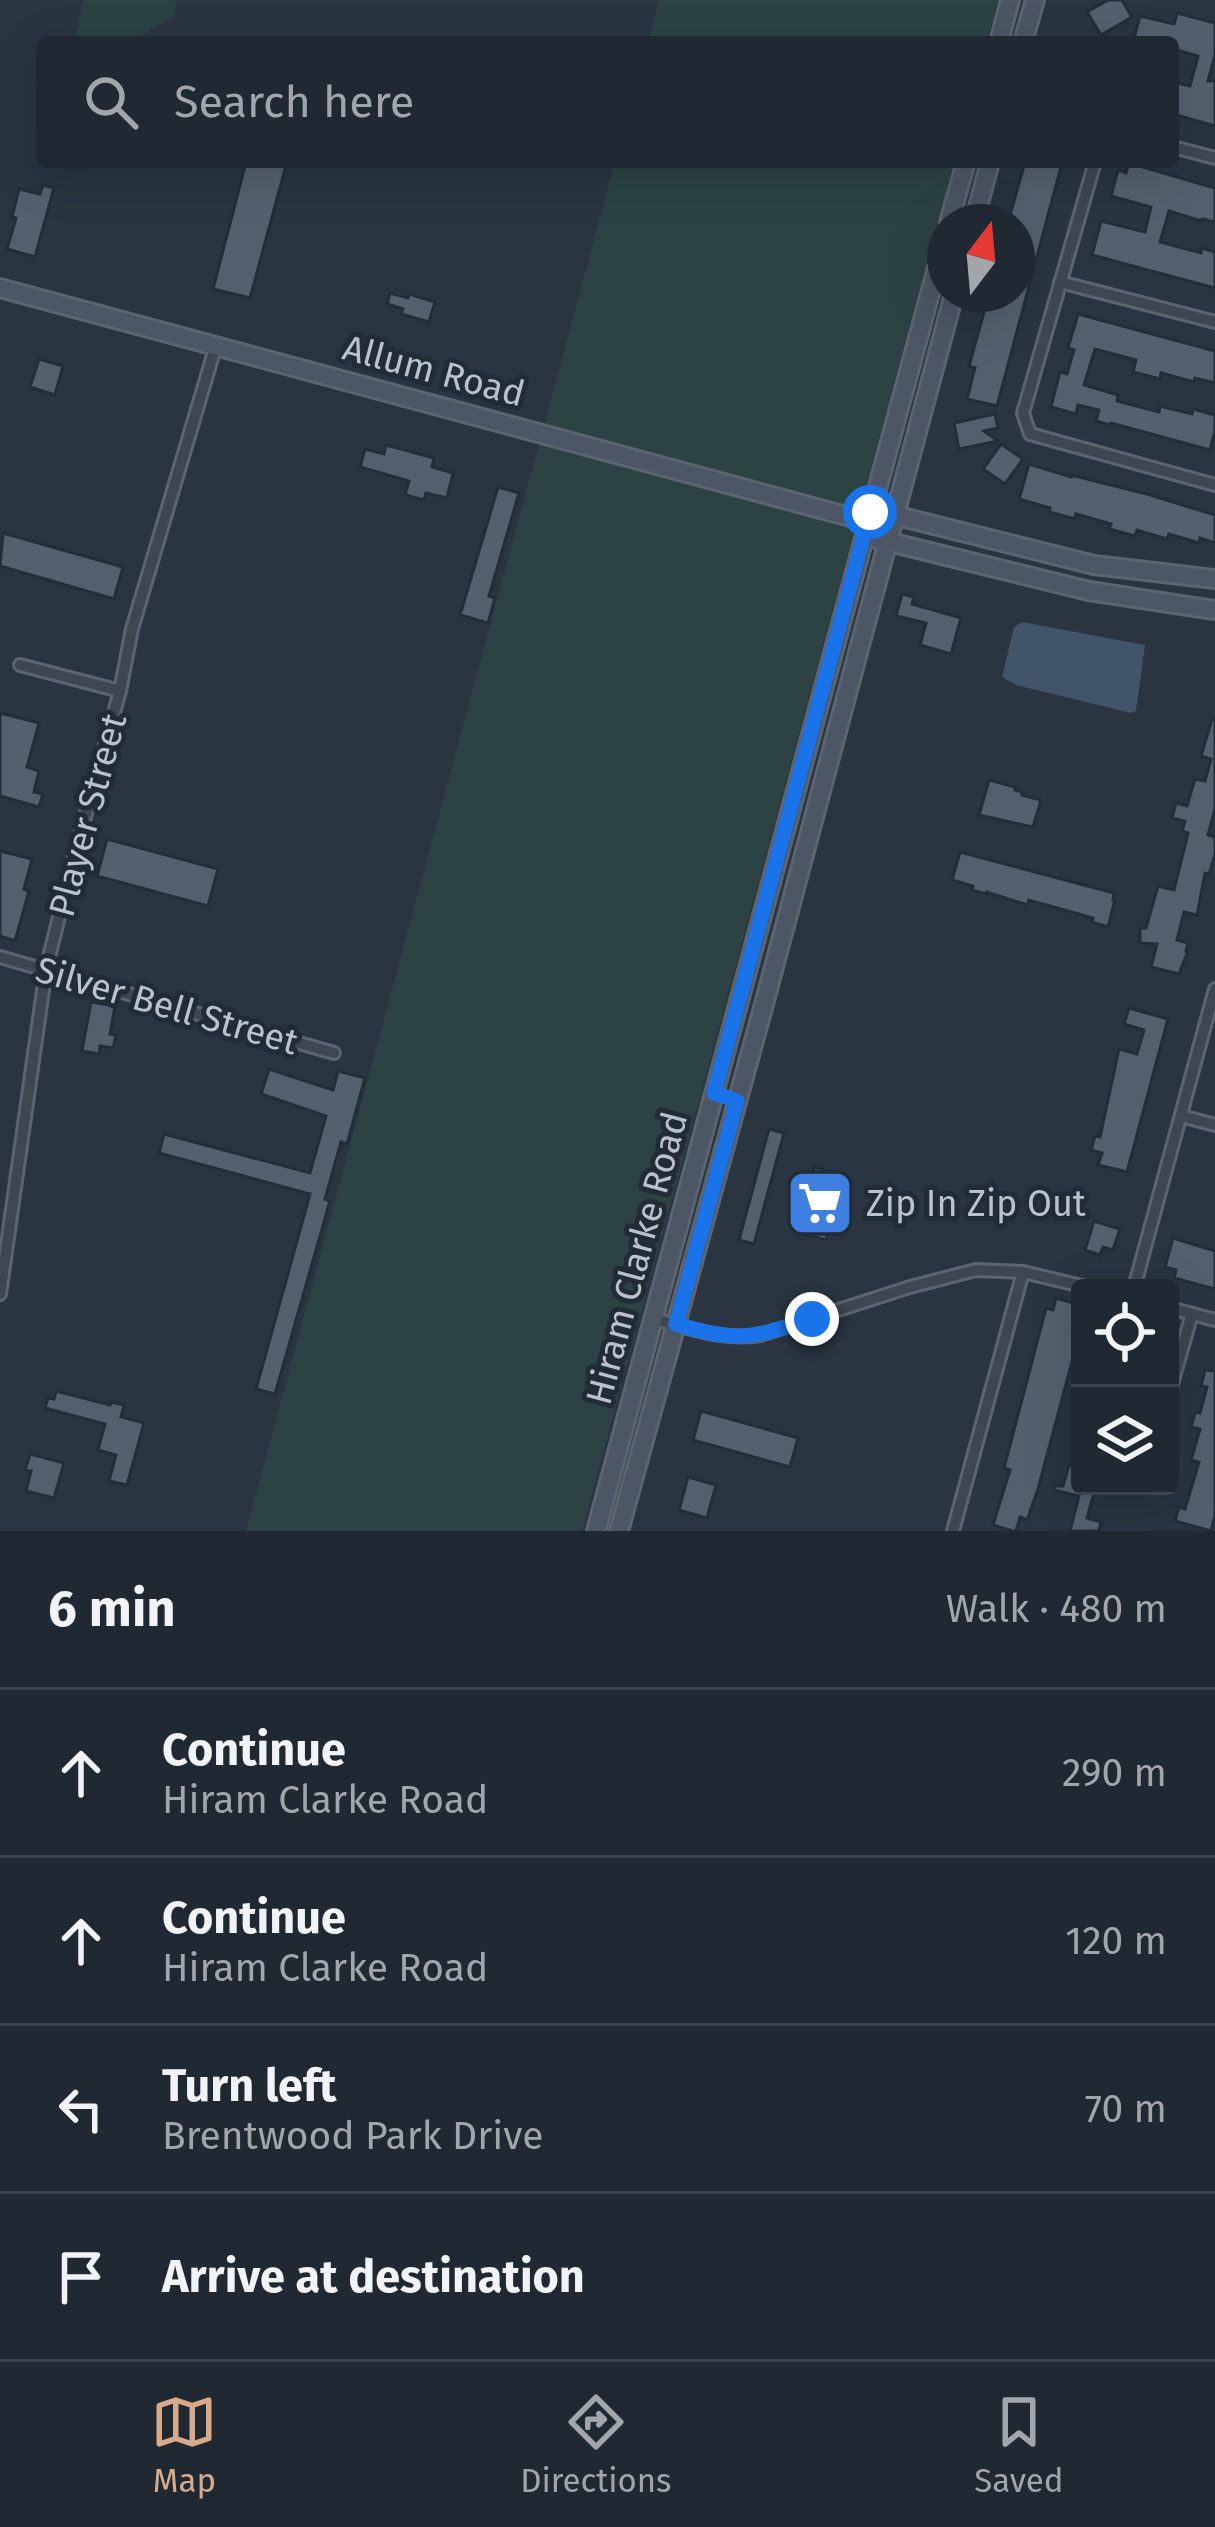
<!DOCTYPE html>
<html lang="en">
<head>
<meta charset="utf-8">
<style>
  body { margin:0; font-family:"Fira Sans",sans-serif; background:#2d343d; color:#f1f3f6 }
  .controls { position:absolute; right:36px; bottom:36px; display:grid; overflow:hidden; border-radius:12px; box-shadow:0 12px 48px #0002 }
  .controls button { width:108px; height:108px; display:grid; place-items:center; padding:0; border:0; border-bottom:3px solid #3d444d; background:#202831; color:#f1f3f6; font:60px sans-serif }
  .compass { position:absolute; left:927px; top:204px; width:108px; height:108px; border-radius:50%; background:#202831; box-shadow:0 12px 48px #0002; rotate:16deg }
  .stop { position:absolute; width:36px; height:36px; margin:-27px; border:9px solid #1a73e8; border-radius:50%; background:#fff }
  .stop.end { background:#1a73e8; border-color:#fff; box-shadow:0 3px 12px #0008 }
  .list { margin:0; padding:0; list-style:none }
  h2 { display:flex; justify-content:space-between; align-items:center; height:156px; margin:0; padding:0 48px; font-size:51px }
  h2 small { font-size:39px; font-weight:400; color:#a2a6ab }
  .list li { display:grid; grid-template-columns:78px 1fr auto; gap:36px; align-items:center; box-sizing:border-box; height:168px; padding:0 48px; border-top:3px solid #3d444d }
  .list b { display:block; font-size:45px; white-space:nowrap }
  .list p { margin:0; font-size:39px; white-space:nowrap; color:#a2a6ab }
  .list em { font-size:39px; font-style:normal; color:#a2a6ab }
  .icon { flex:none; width:66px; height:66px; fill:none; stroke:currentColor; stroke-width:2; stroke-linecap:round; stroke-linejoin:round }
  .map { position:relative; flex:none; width:1215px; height:1531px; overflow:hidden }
  .search { position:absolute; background:#202831; box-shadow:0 12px 48px #0002; left:36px; right:36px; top:36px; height:132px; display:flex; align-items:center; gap:30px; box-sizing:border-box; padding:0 42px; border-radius:12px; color:#a2a6ab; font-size:45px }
  .sheet { height:828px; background:#202831 }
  nav { display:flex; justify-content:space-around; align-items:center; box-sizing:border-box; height:168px; border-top:3px solid #3d444d; background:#202831; font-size:33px; color:#a2a6ab }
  nav a { display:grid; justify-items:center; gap:6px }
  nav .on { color:#d6ab8b }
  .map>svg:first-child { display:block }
  .green { fill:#2d4343 }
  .water { fill:#415469 }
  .building { fill:#55606e; stroke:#242e39; stroke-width:3 }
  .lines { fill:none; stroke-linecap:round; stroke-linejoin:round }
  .street-casing { stroke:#5c656f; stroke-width:16 }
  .secondary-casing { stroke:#5c656f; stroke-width:22 }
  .street { stroke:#3e4751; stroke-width:10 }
  .secondary { stroke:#4c5664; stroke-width:16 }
  .route { stroke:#1a73e8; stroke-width:15 }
  .labels { text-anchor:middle; stroke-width:10; stroke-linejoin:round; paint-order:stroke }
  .street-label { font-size:36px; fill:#bbc2cb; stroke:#222c37 }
  .poi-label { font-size:36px; fill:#bbc2cb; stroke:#222c37; text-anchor:start }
</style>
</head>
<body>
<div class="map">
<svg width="1215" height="1531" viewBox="0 0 1215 1531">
  <rect width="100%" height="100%" fill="#2a3541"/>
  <!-- green -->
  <g class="green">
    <polygon points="83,0 176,0 175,15 132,42 76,38"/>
    <polygon points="659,0 998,0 986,42 648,42"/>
    <polygon points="615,162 954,162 582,1531 246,1531"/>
  </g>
  <!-- water -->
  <polygon class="water" points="1022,622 1145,645 1136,711 1131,713 1016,685 1002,677 1014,627"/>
  <!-- building -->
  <g class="building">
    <polygon points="1108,0 1122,0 1132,17 1101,35 1087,12"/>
    <polygon points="1177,13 1215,23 1215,55 1208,81 1215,81 1215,126 1173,114 1173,82 1190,86 1198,56 1173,49 1173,42 1133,42 1140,16 1174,24"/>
    <polygon points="246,162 287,162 250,298 213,289"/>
    <polygon points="1025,162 1043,162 1061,167 997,406 967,399 975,368 969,366 989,294 1017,294 1017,222 1008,222"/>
    <polygon points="1129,163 1215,188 1215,222 1202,219 1201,221 1169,211 1160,242 1201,253 1202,248 1215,252 1215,288 1092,255 1101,221 1145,232 1151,207 1111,196 1118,170 1126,173"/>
    <polygon points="43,185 54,188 35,257 7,249 16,218 12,217 19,189 40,194"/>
    <polygon points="390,293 408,298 409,294 435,302 429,322 401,314 403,309 387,304"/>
    <polygon points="1078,314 1215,351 1215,383 1195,378 1194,382 1161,373 1160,379 1133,372 1136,360 1095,349 1084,385 1118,395 1117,401 1159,412 1160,406 1192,414 1193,409 1215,415 1215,431 1210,450 1111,423 1110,425 1096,421 1099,410 1078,405 1076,414 1051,407 1060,372 1067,374 1074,350 1068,348"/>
    <polygon points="39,359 63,366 55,395 30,387"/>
    <polygon points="995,414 998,428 984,431 998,441 959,449 954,423"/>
    <polygon points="1001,444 1023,459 1005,484 983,469"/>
    <polygon points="386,445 434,458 432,467 453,473 447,498 426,493 424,500 405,495 409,481 360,467 365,449 384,454"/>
    <polygon points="1029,464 1071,477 1071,475 1147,494 1215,515 1215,543 1200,538 1199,543 1169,534 1167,539 1137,530 1135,536 1109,529 1111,524 1076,514 1075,519 1049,512 1050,508 1019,499"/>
    <polygon points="498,487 519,493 489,596 495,598 488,623 460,615"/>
    <polygon points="3,533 123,567 114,599 0,566"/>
    <polygon points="902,594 914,597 912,604 961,618 951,654 920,645 926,623 896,616"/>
    <polygon points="0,713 39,723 27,767 39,771 34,792 43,794 39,807 0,796"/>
    <polygon points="1212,719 1215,720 1215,809 1208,835 1215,837 1215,855 1209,874 1205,873 1197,915 1184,912 1177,940 1188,943 1186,951 1188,951 1179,974 1151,967 1157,944 1140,943 1140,928 1146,928 1158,886 1174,890 1188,833 1182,831 1185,821 1172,818 1176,803 1187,806 1195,779 1205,781 1211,759 1201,756"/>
    <polygon points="989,780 1015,787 1015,790 1022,792 1022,795 1041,800 1033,827 979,815"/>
    <polygon points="107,839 218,869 208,906 97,876"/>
    <polygon points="0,851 32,859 24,889 29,891 15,941 0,936"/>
    <polygon points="960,852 1114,893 1113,900 1115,900 1108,927 1092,922 1093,918 1029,900 1027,905 987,892 987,894 972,890 973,886 952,880"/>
    <polygon points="91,1002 115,1006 110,1034 116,1035 113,1048 100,1046 99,1054 82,1051"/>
    <polygon points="1129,1008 1168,1019 1127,1172 1098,1165 1102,1153 1091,1150 1095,1136 1100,1137 1119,1049 1137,1054 1144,1030 1124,1024"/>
    <polygon points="269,1069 333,1090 338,1071 365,1078 347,1144 341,1142 325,1199 330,1201 275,1394 256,1389 310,1194 159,1153 164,1134 310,1173 326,1116 261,1094"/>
    <polygon points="769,1129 784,1133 754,1244 739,1240"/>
    <polygon points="814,1167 843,1175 826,1240 797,1232"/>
    <polygon points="1094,1221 1120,1229 1113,1250 1103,1247 1100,1255 1085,1250"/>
    <polygon points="1173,1238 1215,1251 1215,1289 1174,1278 1176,1270 1165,1267"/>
    <polygon points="1056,1298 1080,1305 1080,1332 1038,1489 1027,1520 1020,1517 1016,1531 1013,1531 993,1525 1010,1470 1004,1468 1046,1308 1053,1310"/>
    <polygon points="1205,1370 1215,1371 1215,1515 1211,1531 1175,1521 1179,1507 1185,1509 1199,1462 1191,1460 1200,1429 1191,1427 1195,1412 1200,1413 1207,1387 1201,1386"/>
    <polygon points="56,1391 110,1405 111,1402 124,1405 121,1417 144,1423 127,1485 109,1481 116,1455 98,1450 105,1424 45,1408 48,1398 54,1399"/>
    <polygon points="701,1411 798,1438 790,1467 693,1440"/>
    <polygon points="30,1454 64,1463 54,1498 26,1491 31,1471 25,1470"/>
    <polygon points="1069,1465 1080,1468 1080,1486 1096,1486 1087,1518 1101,1522 1099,1531 1070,1531 1079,1496 1054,1490 1054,1486 1063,1486"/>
    <polygon points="688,1477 716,1485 707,1518 679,1510"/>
  </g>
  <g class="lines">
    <!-- street casing -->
    <g class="street-casing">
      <g id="street">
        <polyline points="1173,147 1215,158"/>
        <polyline points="1095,162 1023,413 1030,434 1215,485"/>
        <polyline points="1060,282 1215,322"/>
        <polyline points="20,665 120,691"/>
        <polyline points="0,957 334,1053"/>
        <polyline points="1181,1116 1215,1125"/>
        <polyline points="1134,1288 1215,989"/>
        <polyline points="0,1294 46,969 75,853 120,691 132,629 216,345"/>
        <polyline points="1170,1308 1215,1320"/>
        <path d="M 654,1319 C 690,1328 723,1341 761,1335 L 910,1287 L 976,1270 L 1023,1272 L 1090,1288"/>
        <polyline points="1170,1391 1192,1314"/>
        <polyline points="953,1531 1023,1272"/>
      </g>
    </g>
    <!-- secondary casing -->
    <g class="secondary-casing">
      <g id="secondary">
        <polyline points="999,42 1010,0"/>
        <polyline points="1023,42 1035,0"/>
        <polyline points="949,222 966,162"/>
        <polyline points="974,222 990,162"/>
        <polyline points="0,288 850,517 870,512 894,515 1094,565 1215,579"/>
        <polyline points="877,539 1089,591 1215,610"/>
        <polyline points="596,1531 945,238"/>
        <polyline points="619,1531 763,1008 954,294"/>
      </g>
    </g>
    <!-- street -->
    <use href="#street" class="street"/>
    <!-- secondary -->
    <use href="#secondary" class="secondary"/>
  </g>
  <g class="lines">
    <!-- route -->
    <path class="route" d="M 812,1319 C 750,1338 739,1343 676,1324 L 737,1101 L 714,1093 L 870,512"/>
  </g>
  <!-- icons -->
  <defs>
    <g id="supermarket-square" transform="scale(3.45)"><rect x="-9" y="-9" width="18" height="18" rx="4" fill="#3f7fe0" stroke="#222c37"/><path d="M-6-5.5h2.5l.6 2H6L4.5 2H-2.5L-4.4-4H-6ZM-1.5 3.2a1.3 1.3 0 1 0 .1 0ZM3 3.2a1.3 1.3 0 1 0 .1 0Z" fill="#fff"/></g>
  </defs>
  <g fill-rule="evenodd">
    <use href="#supermarket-square" x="820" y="1203"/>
  </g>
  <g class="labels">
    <!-- street labels -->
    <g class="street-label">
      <text transform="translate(434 370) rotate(15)" y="13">Allum Road</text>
      <text transform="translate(87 815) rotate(-75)" y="13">Player Street</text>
      <text transform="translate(167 1005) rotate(16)" y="13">Silver Bell Street</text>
      <text transform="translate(636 1258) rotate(-75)" y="13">Hiram Clarke Road</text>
    </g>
    <!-- poi labels -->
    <g class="poi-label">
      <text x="866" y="1216">Zip In Zip Out</text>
    </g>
  </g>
</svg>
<div class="controls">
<button><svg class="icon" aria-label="locate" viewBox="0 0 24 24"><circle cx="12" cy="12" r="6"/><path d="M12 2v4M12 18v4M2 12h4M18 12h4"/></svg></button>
<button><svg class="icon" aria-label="layers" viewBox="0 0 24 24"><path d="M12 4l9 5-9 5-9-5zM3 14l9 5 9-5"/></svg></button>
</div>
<svg class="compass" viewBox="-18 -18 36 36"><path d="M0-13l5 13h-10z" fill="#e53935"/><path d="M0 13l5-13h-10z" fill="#a2a6ab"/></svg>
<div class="stop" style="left:870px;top:512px"></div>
<div class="stop end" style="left:812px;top:1319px"></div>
<div class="search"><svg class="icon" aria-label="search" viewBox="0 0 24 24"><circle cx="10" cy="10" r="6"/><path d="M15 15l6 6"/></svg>Search here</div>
</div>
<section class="sheet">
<h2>6 min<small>Walk · 480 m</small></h2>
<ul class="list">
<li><svg class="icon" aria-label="ahead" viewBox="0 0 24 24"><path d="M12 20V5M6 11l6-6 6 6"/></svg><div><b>Continue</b><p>Hiram Clarke Road</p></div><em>290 m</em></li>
<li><svg class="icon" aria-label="ahead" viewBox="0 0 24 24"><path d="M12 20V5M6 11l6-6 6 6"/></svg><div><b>Continue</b><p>Hiram Clarke Road</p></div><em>120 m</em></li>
<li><svg class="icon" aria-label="left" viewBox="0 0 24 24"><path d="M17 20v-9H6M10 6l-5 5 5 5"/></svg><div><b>Turn left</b><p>Brentwood Park Drive</p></div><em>70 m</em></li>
<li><svg class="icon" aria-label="arrive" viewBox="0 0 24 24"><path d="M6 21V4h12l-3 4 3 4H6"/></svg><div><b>Arrive at destination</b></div></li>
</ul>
</section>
<nav>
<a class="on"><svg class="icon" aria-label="map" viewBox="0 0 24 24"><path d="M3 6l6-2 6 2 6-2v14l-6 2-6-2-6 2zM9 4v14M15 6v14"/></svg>Map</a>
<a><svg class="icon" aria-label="directions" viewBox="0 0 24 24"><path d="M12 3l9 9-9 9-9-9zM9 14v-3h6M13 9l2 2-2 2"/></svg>Directions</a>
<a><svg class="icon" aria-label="saved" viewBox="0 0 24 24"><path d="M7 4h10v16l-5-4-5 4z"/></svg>Saved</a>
</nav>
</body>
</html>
